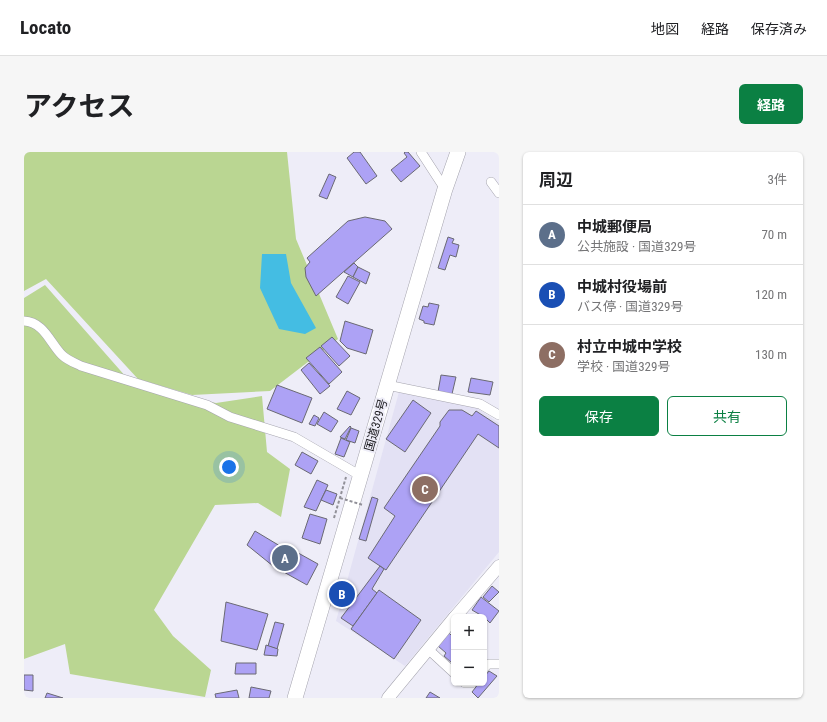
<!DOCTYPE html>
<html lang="ja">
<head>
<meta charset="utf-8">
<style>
  body { margin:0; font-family:"Roboto Condensed","Noto Sans JP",sans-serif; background:#f6f6f6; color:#202124 }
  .controls { position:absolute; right:12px; bottom:12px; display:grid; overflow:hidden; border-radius:6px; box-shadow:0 1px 3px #0004 }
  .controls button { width:36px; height:36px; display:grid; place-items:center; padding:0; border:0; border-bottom:1px solid #e0e0e0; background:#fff; color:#202124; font:20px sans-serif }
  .you { position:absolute; left:205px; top:315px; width:14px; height:14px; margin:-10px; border:3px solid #fff; border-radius:50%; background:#1a73e8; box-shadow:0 0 0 6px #1a73e833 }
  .badge { display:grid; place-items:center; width:26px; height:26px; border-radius:50%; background:#0b8043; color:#fff; font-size:13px; font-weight:700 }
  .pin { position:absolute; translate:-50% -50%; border:2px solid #fff; box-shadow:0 1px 4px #0006 }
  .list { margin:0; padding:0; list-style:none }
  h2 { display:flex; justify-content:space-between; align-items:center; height:52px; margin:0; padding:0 16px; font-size:17px }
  h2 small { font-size:13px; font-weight:400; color:#757577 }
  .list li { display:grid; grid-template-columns:26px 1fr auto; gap:12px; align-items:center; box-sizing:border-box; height:60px; padding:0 16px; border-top:1px solid #e0e0e0 }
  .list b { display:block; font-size:15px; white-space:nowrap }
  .list p { margin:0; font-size:13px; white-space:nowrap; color:#757577 }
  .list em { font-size:13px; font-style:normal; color:#757577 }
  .actions { display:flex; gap:8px; padding:12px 16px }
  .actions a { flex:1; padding:9px 0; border:1px solid #0b8043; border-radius:6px; text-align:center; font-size:14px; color:#0b8043 }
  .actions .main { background:#0b8043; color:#fff }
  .map { position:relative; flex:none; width:475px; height:546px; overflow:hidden; border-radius:6px }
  header { display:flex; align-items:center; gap:24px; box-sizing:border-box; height:56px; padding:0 20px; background:#fff; border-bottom:1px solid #e0e0e0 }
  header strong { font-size:19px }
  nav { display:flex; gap:22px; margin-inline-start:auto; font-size:14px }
  .intro { display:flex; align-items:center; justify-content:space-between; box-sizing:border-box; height:96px; padding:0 24px }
  h1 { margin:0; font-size:28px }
  .button { padding:10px 18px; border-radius:6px; background:#0b8043; color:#fff; font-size:14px; font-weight:700 }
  main { display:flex; gap:24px; padding:0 24px }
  aside { flex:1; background:#fff; border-radius:6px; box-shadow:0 1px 3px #0004 }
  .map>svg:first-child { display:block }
  .built { fill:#e3e1f4 }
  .green { fill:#bad692 }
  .water { fill:#44bde3 }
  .building { fill:#ada2f5; stroke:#6a6973 }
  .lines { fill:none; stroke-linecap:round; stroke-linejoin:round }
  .minor-casing { stroke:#a5a4ae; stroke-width:10 }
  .tertiary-casing { stroke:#a5a4ae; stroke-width:13 }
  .trunk-casing { stroke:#a5a4ae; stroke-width:16 }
  .path { stroke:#919098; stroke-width:2; stroke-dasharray:3 2; stroke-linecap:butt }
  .minor { stroke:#fff; stroke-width:9 }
  .tertiary { stroke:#fff; stroke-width:12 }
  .trunk { stroke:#fff; stroke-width:15 }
  .path-bridge { stroke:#919098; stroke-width:2; stroke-dasharray:3 2; stroke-linecap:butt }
  .labels { text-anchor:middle; stroke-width:4; stroke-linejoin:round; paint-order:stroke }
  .street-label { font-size:12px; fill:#1b1a1e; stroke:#eeedf8 }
</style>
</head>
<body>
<header>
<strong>Locato</strong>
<nav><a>地図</a><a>経路</a><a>保存済み</a></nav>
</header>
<div class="intro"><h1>アクセス</h1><a class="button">経路</a></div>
<main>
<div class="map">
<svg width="475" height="546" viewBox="0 0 475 546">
  <rect width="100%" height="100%" fill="#eeedf8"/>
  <!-- built -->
  <polygon class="built" points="375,240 453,256 475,271 475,400 381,514 312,469"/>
  <!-- green -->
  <g class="green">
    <polygon points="0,0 263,0 272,87 314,187 246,239 168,243 114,227 22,127 0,139"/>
    <polygon points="21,133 110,234 192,251 238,244 243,300 266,317 257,365 234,351 191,353 130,458 149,484 187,518 181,545 46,522 41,492 0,507 0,146"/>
  </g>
  <!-- water -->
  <polygon class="water" points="238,102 262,102 267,131 292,176 281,182 255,177 236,136"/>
  <!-- building -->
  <g class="building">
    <polygon points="330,0 336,0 353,24 342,32 323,6"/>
    <polygon points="381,0 384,0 396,14 377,30 367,18 383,5 380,1"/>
    <polygon points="305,22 312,25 303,47 295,44"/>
    <polygon points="341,65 361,69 368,77 292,144 282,125 281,116 286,110 283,106 324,69"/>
    <polygon points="424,85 430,87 428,91 435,93 432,105 426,103 421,118 414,116"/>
    <polygon points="330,111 334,115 329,125 320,120"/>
    <polygon points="334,115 346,121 342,132 329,125"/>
    <polygon points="324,124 336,130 324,152 312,145"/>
    <polygon points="405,151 415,153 410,173 400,171 400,169 395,167 399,154 404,155"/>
    <polygon points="321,169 349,178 342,202 323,196 316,189"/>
    <polygon points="308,185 326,204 315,214 297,194"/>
    <polygon points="296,195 318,220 305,232 282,206"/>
    <polygon points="285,211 306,234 296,242 277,218"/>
    <polygon points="417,223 432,225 428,242 414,240"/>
    <polygon points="447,226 469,230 466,243 444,240"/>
    <polygon points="253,233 288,246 278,271 243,257"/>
    <polygon points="323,239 336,246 327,263 313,257"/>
    <polygon points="389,248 407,261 381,300 362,287"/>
    <polygon points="425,258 438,258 448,264 452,259 475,274 475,296 454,282 362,418 344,406 371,364 360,356 416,274 416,270"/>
    <polygon points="300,260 314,269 307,280 293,272"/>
    <polygon points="290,263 295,266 291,274 285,272"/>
    <polygon points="326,274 327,275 321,287 316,285"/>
    <polygon points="327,276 335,279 331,291 322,288"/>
    <polygon points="317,286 326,290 320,305 311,302"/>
    <polygon points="278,300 294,309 287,322 271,313"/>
    <polygon points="293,328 304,333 292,359 280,355"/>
    <polygon points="302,338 313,342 309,353 297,348"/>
    <polygon points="348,345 354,347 342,389 335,387"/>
    <polygon points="286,362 303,367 296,392 278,386"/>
    <polygon points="231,379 266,400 267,397 294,412 283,433 249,414 223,393"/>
    <polygon points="356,414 360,417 348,437 353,441 329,474 317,466"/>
    <polygon points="468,434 475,440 465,450 459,445"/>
    <polygon points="355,438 397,468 370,507 327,477"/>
    <polygon points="457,445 475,459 466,471 460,465 448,458"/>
    <polygon points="202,450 244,462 233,498 197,489"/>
    <polygon points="251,470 260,472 253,497 244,494"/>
    <polygon points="425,481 430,486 430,508 428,511 420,504 422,501 414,494"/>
    <polygon points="242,493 254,497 253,504 240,503"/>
    <polygon points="212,511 232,511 232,522 211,522"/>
    <polygon points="465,519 473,524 454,546 448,540 455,531 460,531 460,525"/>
    <polygon points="0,523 9,523 9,539 0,538"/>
    <polygon points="227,535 247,539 245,546 225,546"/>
    <polygon points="213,538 215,546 192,546 191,542"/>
    <polygon points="406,540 416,546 402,546"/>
    <polygon points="23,541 39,546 21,546"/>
  </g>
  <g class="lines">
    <!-- minor casing -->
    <g class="minor-casing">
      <g id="minor">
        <polyline points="397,0 421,37"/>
        <polyline points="467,30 475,41"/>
        <path d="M 0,169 C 20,170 26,191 38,203 C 43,208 51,211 57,214 L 183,253 L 206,265 L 270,285 L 337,324"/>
        <polyline points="363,233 456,252 475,263"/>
        <polyline points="404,497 430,521"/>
        <polyline points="460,516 464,512 475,512"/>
        <polyline points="441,531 448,531"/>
      </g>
    </g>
    <!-- tertiary casing -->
    <g class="tertiary-casing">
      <g id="tertiary">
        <polyline points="431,465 475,414"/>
        <polyline points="364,546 430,466"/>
      </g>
    </g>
    <!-- trunk casing -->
    <g class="trunk-casing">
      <polyline id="trunk" points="271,546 421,37 434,0"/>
    </g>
    <!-- path -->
    <polyline class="path" points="310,366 322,325"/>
    <!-- minor -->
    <use href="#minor" class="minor"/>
    <!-- tertiary -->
    <use href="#tertiary" class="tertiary"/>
    <!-- trunk -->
    <use href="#trunk" class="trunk"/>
    <!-- path-bridge -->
    <polyline class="path-bridge" points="316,346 339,353"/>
  </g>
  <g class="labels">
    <!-- street labels -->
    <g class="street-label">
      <text transform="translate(352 273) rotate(-74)" y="4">国道329号</text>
    </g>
  </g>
</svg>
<div class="controls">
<button>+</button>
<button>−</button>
</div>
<div class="you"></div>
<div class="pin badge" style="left:261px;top:406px;background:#5c6f8a">A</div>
<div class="pin badge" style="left:318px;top:442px;background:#1a4fb4">B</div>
<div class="pin badge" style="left:401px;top:337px;background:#8d6e63">C</div>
</div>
<aside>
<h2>周辺<small>3件</small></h2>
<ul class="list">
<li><span class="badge" style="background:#5c6f8a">A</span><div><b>中城郵便局</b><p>公共施設 · 国道329号</p></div><em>70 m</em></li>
<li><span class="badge" style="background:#1a4fb4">B</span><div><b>中城村役場前</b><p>バス停 · 国道329号</p></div><em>120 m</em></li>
<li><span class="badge" style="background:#8d6e63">C</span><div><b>村立中城中学校</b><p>学校 · 国道329号</p></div><em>130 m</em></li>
</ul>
<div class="actions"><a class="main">保存</a><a>共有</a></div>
</aside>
</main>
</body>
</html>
